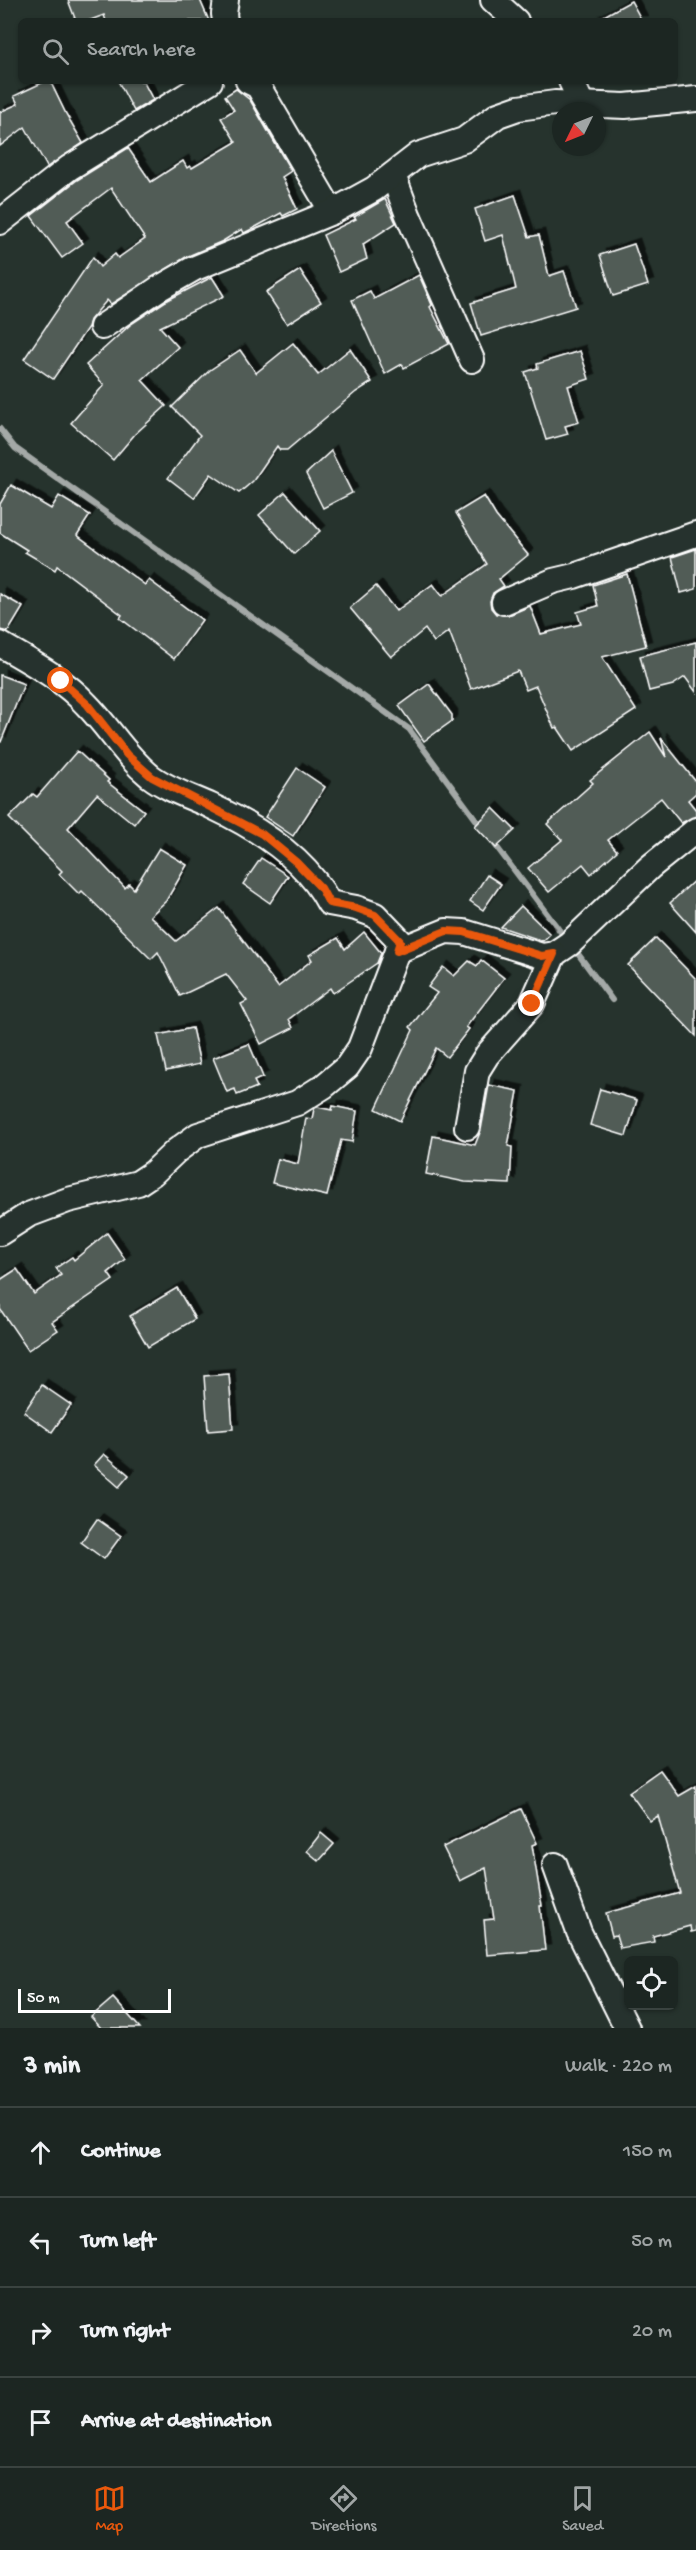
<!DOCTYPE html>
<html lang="en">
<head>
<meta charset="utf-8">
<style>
  body { margin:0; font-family:"Gochi Hand",sans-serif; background:#252e2a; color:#f1f3f6 }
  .controls { position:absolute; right:18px; bottom:18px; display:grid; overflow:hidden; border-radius:9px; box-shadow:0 2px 4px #0004 }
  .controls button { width:54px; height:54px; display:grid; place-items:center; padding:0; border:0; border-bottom:2px solid #3a4340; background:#1c2622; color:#f1f3f6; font:30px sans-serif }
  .compass { position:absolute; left:552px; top:102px; width:54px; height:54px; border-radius:50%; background:#1c2622; box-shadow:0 2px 4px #0004; rotate:227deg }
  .scale { position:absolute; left:18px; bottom:15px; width:153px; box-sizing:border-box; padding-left:6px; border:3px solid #fff; border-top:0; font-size:16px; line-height:21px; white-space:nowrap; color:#fff; -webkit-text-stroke:4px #26332d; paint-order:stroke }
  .stop { position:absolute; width:18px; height:18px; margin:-14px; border:4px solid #ea580c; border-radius:50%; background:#fff }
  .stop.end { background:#ea580c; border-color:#fff; box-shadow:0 2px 6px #0008 }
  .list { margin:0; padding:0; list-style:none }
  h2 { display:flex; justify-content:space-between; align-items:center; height:78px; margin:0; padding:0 24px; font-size:26px }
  h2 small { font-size:20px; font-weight:400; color:#a0a5a5 }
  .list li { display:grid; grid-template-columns:39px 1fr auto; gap:18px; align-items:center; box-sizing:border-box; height:90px; padding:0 24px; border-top:2px solid #3a4340 }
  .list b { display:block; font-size:22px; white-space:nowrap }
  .list em { font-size:20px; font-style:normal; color:#a0a5a5 }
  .icon { flex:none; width:33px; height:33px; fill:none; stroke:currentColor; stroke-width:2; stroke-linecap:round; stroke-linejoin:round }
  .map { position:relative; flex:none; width:696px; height:2028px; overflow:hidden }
  .search { position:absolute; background:#1c2622; box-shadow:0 2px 4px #0004; left:18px; right:18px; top:18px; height:66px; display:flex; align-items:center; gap:15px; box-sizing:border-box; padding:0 21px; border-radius:9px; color:#a0a5a5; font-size:22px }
  .sheet { height:438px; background:#1c2622 }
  nav { display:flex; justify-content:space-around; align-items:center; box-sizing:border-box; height:84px; border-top:2px solid #3a4340; background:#1c2622; font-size:16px; color:#a0a5a5 }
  nav a { display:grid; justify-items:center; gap:3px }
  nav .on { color:#ea580c }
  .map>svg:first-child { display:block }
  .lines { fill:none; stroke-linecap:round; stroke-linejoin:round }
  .stream { stroke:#a4a9a7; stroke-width:6 }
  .building { fill:#515c57; stroke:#fff; stroke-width:1.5; filter:url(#shadow) }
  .street-casing { stroke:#fff; stroke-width:28 }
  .street { stroke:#26332d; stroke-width:24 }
  .route { stroke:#ea580c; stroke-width:8 }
</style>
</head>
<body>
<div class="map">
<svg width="696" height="2028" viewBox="0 0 696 2028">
  <defs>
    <filter id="shadow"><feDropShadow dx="5.5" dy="-5.5" stdDeviation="0" flood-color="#0009"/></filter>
  </defs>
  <rect width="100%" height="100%" fill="#26332d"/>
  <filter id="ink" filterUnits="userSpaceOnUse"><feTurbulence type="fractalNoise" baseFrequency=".0167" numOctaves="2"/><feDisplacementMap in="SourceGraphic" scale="12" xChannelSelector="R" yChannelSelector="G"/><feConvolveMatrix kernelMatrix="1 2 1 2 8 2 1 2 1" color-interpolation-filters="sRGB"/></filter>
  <g filter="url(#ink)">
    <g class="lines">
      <!-- stream -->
      <g class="stream">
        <polyline points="0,429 15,448 409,729 483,829"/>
        <polyline points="493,842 566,939"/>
        <polyline points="573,947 612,1000"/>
      </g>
    </g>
    <!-- building -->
    <g class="building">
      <polygon points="68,0 200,0 209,21 106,21 104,15 88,21 76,21"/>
      <polygon points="631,1 642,21 595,21"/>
      <polygon points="46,81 50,81 66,114 83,143 47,167 25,127 0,146 0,112 18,104 14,96"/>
      <polygon points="118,81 143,81 153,100 134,111"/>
      <polygon points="236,89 250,100 291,171 282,177 297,209 283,216 281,213 252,229 244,233 242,229 223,241 186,257 111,304 107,300 90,320 88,327 53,379 24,359 93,257 100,267 115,254 118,258 145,239 111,188 67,221 83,243 62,258 31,216 77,180 128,148 151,182 183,161 187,168 190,166 192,168 236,142 221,118 234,110 225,96"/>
      <polygon points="515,195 529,237 539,235 549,276 564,271 576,307 481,336 471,303 516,289 503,235 485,241 475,209"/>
      <polygon points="385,199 396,223 363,244 367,259 339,272 323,235 356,219 354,217"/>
      <polygon points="634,244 648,285 613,296 600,255"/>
      <polygon points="300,270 321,302 287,324 266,292"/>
      <polygon points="419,275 432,305 430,307 449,344 404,368 402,364 385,374 352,300 370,291 374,299"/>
      <polygon points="212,277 224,296 160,327 178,347 142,380 166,406 135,434 113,460 71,423 104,385 86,365 130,325 166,301"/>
      <polygon points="293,343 318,375 350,349 372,382 356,392 287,450 280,450 277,446 253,481 239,493 211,474 194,498 168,478 200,435 172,407 210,370 240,350 256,373"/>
      <polygon points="580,351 589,379 568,386 579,422 565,426 568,434 546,440 525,372 538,368 537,364"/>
      <polygon points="331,451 352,493 323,508 306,474"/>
      <polygon points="11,485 51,509 59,496 90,515 77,535 145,585 149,580 202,620 174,659 120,618 122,615 57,566 55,570 25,552 27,550 0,533 0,504"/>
      <polygon points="285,492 320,531 294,554 259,515"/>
      <polygon points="484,496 496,516 528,555 499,579 504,586 493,593 490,601 491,608 496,614 509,615 530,606 541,634 581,624 577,612 598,606 593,585 627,574 646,646 602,657 636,710 573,751 557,727 554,728 536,686 526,690 518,671 471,689 449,631 434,642 425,629 391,657 350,608 376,586 396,611 433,584 442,596 487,564 456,513"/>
      <polygon points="696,549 696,589 681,593 672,557"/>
      <polygon points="0,594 23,607 8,632 0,630"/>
      <polygon points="696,642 696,692 685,677 673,685 649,691 640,656"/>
      <polygon points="0,675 24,684 1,742 0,742"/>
      <polygon points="429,684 452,715 452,721 424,741 399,706"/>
      <polygon points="650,732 666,757 661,738 696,782 696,793 688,800 696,810 696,816 681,823 661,798 608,840 617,851 591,874 583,864 549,892 528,868 562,840 547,824 593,783 590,780"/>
      <polygon points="77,751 109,780 107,782 144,811 134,824 97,794 68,828 125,888 129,884 134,889 159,848 187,865 166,901 150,916 176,941 219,908 278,987 312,960 309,955 338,938 345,949 364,932 381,953 377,963 333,993 330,988 289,1019 293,1028 261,1044 241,1004 247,1001 226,974 180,996 158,952 151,959 82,891 79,894 59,874 62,871 9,818 33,794 37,797"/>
      <polygon points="297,768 325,787 293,836 265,817"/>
      <polygon points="493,808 515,830 496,848 475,826"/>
      <polygon points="261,858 288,876 270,903 243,884"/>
      <polygon points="487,875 501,884 483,910 470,901"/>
      <polygon points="696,879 696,932 670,903"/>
      <polygon points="521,906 550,934 543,941 501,927"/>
      <polygon points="656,938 696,979 696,1036 628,965"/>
      <polygon points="481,960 504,978 466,1027 469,1029 447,1057 436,1048 400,1121 376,1109 413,1030 410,1027 437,993 428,987 443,967 454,976 469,961 477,966"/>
      <polygon points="192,1028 200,1064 166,1071 158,1035"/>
      <polygon points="249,1044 263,1077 254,1081 257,1087 237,1095 235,1089 227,1092 213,1058"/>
      <polygon points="489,1085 518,1091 508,1146 512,1147 510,1184 465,1182 426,1174 433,1136 475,1145 481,1130"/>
      <polygon points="600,1089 637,1100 626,1136 590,1125"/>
      <polygon points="333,1106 357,1111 352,1142 341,1140 327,1196 272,1183 278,1159 298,1164 306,1118 312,1119 314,1109 317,1107 332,1110"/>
      <polygon points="107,1233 125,1259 108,1273 113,1280 52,1322 58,1330 28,1350 0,1309 0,1280 17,1269 34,1294 61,1275 56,1268 72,1257 74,1260"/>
      <polygon points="177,1288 195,1319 148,1347 130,1316"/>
      <polygon points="229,1374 233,1429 208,1431 204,1376"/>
      <polygon points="42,1385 71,1405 52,1432 24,1412"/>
      <polygon points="104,1454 129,1475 119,1487 94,1465"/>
      <polygon points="97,1519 121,1536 104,1559 81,1542"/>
      <polygon points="660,1770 679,1796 696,1786 696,1931 691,1932 690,1926 653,1936 654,1942 620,1948 616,1935 612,1936 606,1913 680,1893 658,1816 650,1821 629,1792"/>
      <polygon points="521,1809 537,1843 532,1845 542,1906 540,1906 545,1950 487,1955 484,1920 494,1919 486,1868 460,1881 443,1847"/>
      <polygon points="321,1833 334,1844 319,1861 307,1851"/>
      <polygon points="113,1998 140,2028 101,2028 91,2017"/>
    </g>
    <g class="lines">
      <!-- street casing -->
      <g class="street-casing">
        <g id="street">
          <polyline points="493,0 516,21"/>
          <polyline points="225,21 224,14 226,0"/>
          <polyline points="248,81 258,86 332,212"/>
          <polyline points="571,81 582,104"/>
          <polyline points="393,175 408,215 472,360"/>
          <polyline points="0,222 69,168 210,81"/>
          <polyline points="102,327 158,289 193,269 332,212 374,189 418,155 464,140 498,115 518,108 555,103 625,106 696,99"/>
          <polyline points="504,602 553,581 574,576 696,534"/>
          <path d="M 0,644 C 30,662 62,678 86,704 C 109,727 124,755 150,776 C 167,789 191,797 211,806 C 256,827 306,859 329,903 L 356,908 L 375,915 L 400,941 L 397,951 L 446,931 L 464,932 L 542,956 L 554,954 L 569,944 L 650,867 L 696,830"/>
          <polyline points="467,1127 477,1071 487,1055 532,1004 554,954"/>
          <polyline points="0,1233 28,1215 68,1200 138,1183 153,1173 176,1151 198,1135 297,1103 324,1086 347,1067 360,1048 397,951"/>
          <polyline points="555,1865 579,1932 627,2028"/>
        </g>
      </g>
      <!-- street -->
      <use href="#street" class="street"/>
    </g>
  </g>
  <g class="lines" filter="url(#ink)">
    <!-- route -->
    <polyline class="route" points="61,681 87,704 127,755 152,777 262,834 296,862 321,888 329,903 356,908 375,915 400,941 397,951 446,931 464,932 542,956 554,954 532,1004"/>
  </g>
</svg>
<div class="controls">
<button><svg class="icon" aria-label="locate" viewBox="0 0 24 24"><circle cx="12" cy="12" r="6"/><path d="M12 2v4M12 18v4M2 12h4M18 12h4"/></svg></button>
</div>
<svg class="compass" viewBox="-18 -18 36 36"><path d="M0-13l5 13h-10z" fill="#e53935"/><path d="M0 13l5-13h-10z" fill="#a0a5a5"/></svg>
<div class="scale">50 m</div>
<div class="stop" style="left:61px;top:681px"></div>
<div class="stop end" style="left:532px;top:1004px"></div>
<div class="search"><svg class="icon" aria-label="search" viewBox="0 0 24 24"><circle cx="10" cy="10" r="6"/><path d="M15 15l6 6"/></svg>Search here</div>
</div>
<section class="sheet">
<h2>3 min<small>Walk · 220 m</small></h2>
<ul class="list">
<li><svg class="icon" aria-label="ahead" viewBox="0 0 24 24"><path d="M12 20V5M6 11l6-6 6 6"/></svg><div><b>Continue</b></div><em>150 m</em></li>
<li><svg class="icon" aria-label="left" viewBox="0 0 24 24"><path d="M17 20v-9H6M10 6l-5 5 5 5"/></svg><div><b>Turn left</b></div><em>50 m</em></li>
<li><svg class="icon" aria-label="right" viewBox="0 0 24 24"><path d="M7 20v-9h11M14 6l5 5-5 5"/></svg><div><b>Turn right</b></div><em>20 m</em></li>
<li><svg class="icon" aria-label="arrive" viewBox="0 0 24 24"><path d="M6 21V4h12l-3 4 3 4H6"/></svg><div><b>Arrive at destination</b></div></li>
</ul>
</section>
<nav>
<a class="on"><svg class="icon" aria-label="map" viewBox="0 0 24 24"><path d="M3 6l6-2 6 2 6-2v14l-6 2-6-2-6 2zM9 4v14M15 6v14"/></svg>Map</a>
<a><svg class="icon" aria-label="directions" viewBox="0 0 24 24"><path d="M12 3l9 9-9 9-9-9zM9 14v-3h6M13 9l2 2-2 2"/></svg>Directions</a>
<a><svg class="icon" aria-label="saved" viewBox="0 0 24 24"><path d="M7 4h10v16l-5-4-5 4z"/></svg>Saved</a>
</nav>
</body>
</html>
